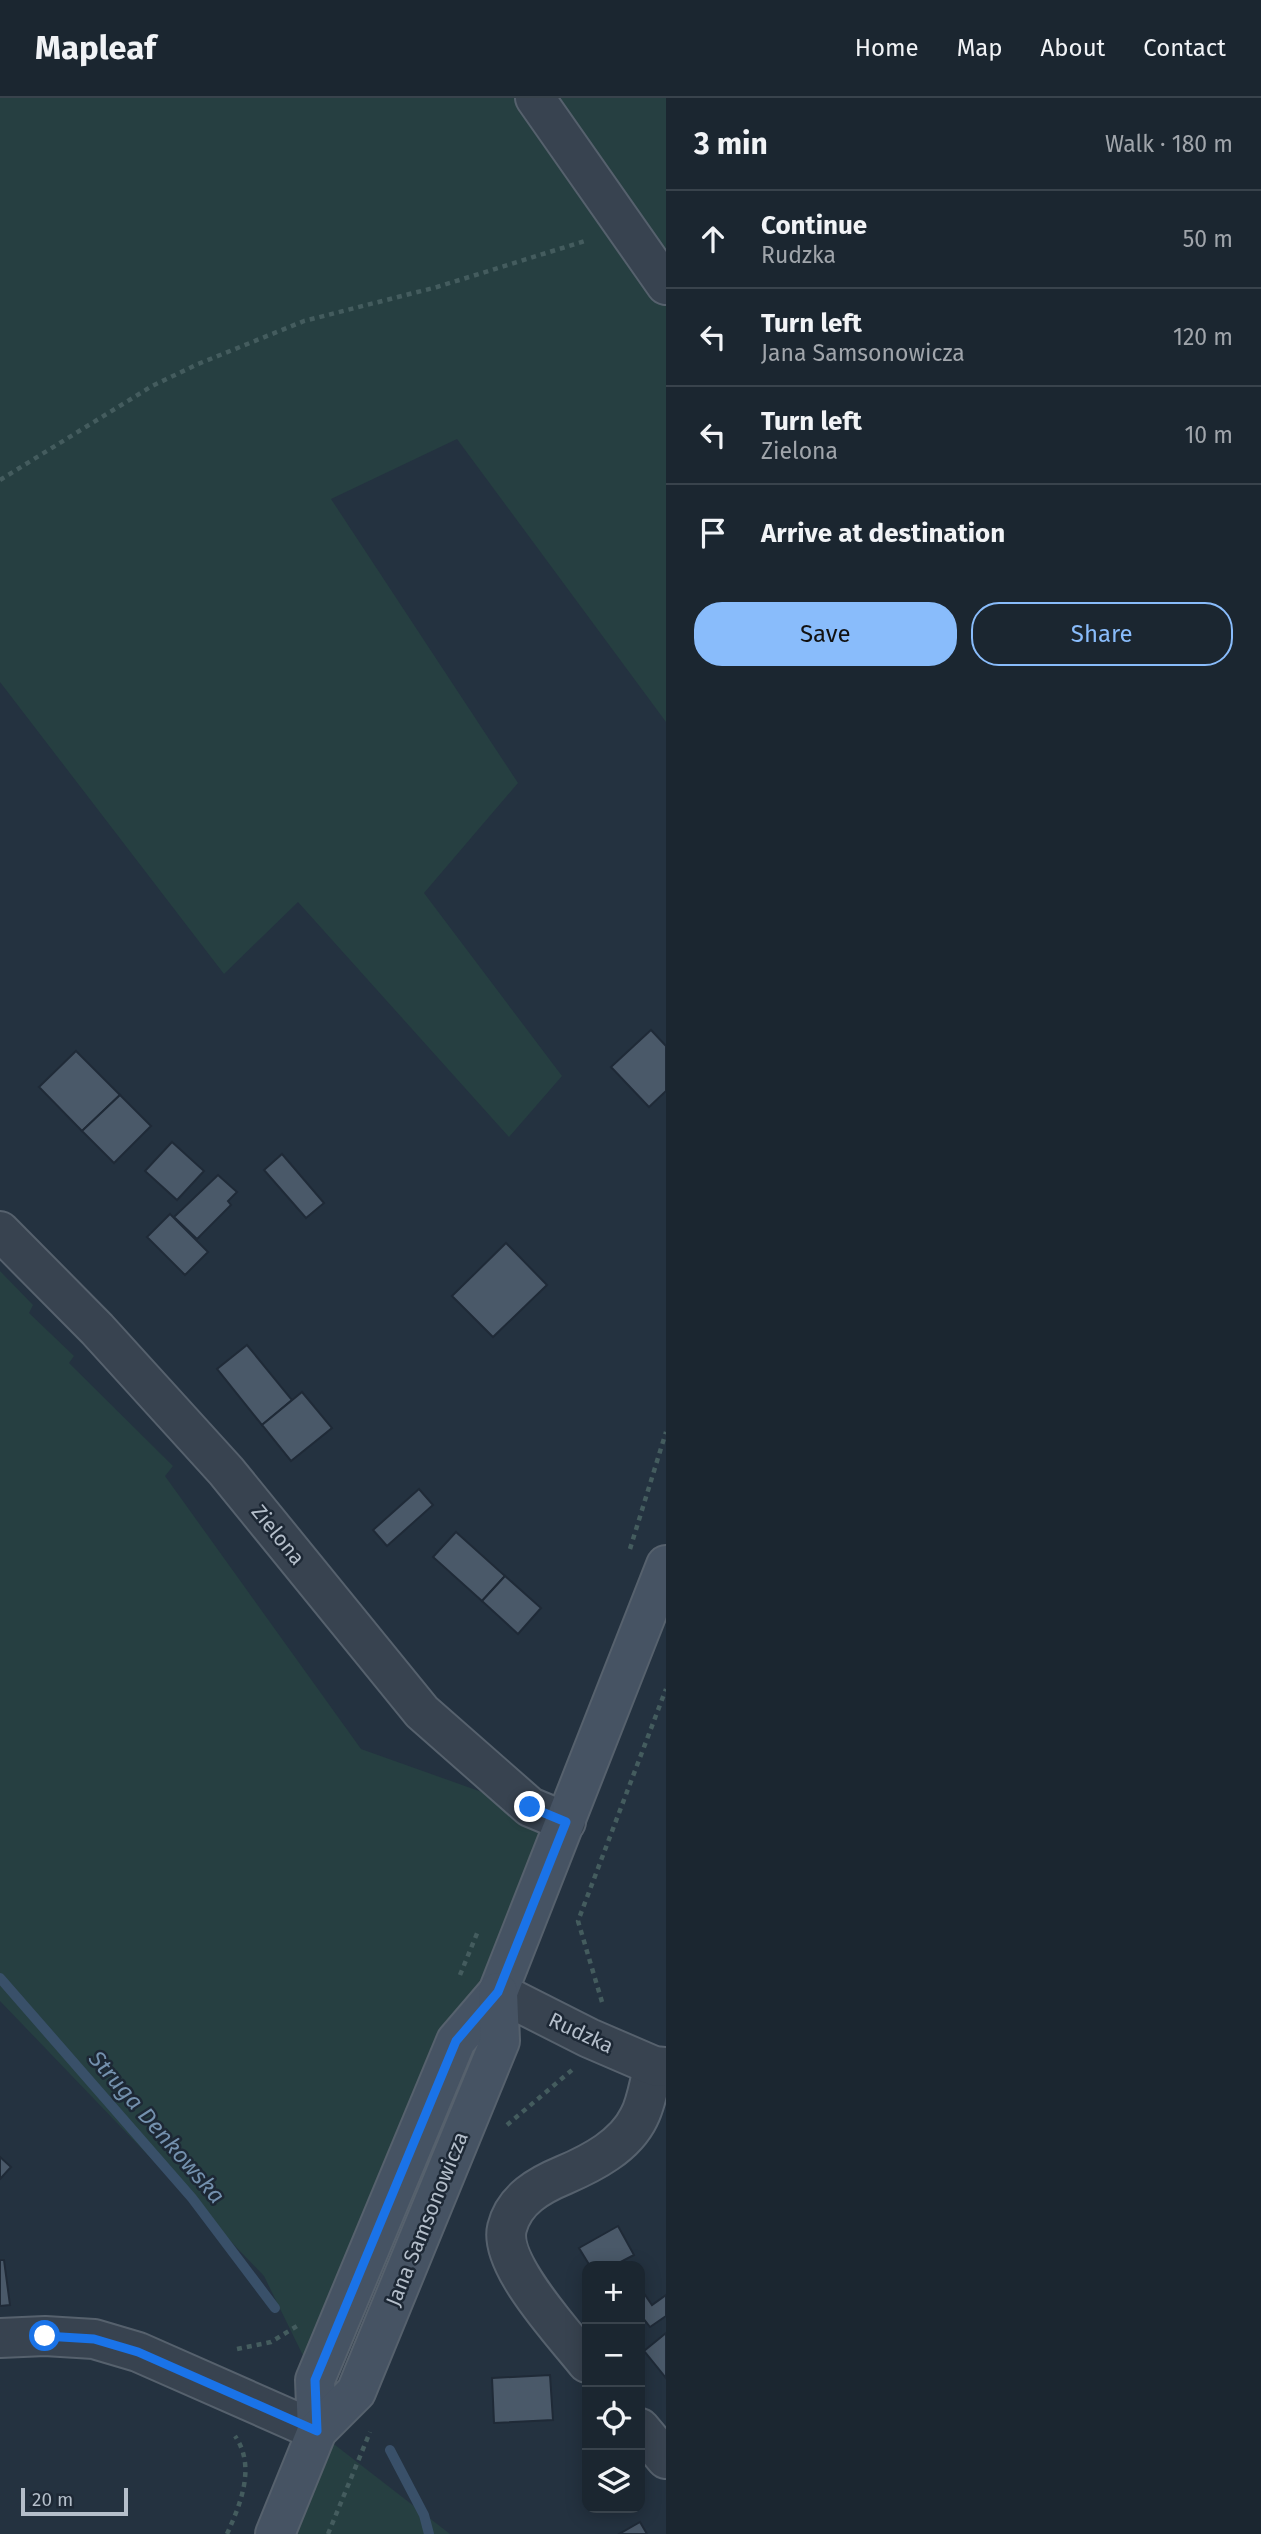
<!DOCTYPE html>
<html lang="en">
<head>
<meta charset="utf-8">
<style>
  body { margin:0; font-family:"Fira Sans",sans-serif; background:#242e38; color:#f1f3f6 }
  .controls { position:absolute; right:21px; bottom:21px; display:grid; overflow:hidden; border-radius:14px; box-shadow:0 4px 18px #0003 }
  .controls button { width:63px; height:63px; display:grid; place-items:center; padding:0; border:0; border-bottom:2px solid #39434c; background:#1b2630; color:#f1f3f6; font:35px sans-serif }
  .scale { position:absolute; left:21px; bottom:18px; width:107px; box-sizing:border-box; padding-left:7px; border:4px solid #b4beca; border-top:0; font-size:19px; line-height:24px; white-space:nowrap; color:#b4beca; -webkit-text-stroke:5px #1d2835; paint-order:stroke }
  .stop { position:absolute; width:21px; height:21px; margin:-16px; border:5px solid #1a73e8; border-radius:50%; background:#fff }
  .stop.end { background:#1a73e8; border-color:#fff; box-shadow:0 2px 7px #0008 }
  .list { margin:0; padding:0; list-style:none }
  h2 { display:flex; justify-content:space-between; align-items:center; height:91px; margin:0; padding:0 28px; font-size:30px }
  h2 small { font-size:23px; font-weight:400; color:#a0a5ab }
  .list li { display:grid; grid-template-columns:46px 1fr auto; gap:21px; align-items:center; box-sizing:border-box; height:98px; padding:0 28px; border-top:2px solid #39434c }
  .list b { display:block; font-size:26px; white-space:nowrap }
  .list p { margin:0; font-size:23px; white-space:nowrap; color:#a0a5ab }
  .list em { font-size:23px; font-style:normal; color:#a0a5ab }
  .actions { display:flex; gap:14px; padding:21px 28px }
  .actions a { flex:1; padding:16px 0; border:2px solid #89bcfb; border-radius:28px; text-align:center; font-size:24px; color:#89bcfb }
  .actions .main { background:#89bcfb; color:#111 }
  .icon { flex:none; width:38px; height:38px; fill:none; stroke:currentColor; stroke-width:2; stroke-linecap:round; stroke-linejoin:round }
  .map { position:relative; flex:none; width:666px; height:2436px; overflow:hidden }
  header { display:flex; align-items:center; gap:42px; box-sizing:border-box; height:98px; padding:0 35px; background:#1b2630; border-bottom:2px solid #39434c }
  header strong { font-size:33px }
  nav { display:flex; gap:38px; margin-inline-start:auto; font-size:24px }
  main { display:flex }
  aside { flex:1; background:#1b2630 }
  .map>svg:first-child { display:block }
  .green { fill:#263f41 }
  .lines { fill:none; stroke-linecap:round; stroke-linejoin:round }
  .stream { stroke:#395069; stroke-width:10 }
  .building { fill:#4a5969; stroke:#1f2a37; stroke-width:2 }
  .minor-casing { stroke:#56616d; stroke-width:42 }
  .tertiary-casing { stroke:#56616d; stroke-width:42 }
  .secondary-casing { stroke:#56616d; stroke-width:42 }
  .path { stroke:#445c5e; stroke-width:4.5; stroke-dasharray:5 5; stroke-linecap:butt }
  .minor { stroke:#384350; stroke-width:38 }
  .tertiary { stroke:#384350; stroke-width:38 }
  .secondary { stroke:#465363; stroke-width:38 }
  .route { stroke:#1a73e8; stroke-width:9 }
  .labels { text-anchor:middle; stroke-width:5; stroke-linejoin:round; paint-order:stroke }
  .street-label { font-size:21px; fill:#b4beca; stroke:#1d2835 }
  .water-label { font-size:23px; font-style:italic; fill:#7491ae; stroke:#1d2835 }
</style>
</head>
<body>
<header>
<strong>Mapleaf</strong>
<nav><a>Home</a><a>Map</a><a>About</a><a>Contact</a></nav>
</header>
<main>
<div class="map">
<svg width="666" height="2436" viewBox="0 0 666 2436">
  <rect width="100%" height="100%" fill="#243240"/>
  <!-- green -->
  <g class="green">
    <polygon points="0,0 666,0 666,624 457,341 331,401 518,685 424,795 562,978 509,1039 298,804 224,876 0,584"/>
    <polygon points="0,1173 33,1207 29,1215 74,1258 69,1265 173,1368 165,1378 361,1651 566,1724 315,2282 264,2178 0,1903"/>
    <polygon points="317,2333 450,2436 281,2436"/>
  </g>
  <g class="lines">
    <!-- stream -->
    <g class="stream">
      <polyline points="0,1880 192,2100 275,2210"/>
      <polyline points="390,2352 424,2417 429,2436"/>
    </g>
  </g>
  <!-- building -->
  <g class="building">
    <polygon points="651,932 666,948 666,993 649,1009 611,969"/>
    <polygon points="76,953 120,997 82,1033 39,989"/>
    <polygon points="120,997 151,1028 114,1065 82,1033"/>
    <polygon points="172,1044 204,1073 177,1102 145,1073"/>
    <polygon points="282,1056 324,1105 306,1120 264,1072"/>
    <polygon points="218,1077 237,1094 228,1103 231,1107 197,1141 174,1119"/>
    <polygon points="170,1116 208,1154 185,1177 147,1139"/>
    <polygon points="506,1145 547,1187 493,1239 452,1198"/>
    <polygon points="247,1247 292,1302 262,1327 217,1271"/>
    <polygon points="302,1294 332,1330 291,1363 262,1327"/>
    <polygon points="419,1391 433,1407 387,1448 373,1432"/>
    <polygon points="456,1434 505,1478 482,1503 433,1459"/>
    <polygon points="505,1478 541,1510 518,1536 482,1503"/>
    <polygon points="0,2059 11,2069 0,2081"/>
    <polygon points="618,2128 634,2157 613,2168 590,2168 579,2150"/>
    <polygon points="0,2162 4,2162 10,2207 0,2208"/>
    <polygon points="643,2194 652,2207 666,2197 666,2218 650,2229 640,2216 640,2196"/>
    <polygon points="666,2235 666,2280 644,2253"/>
    <polygon points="550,2277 553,2322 494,2325 492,2280"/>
    <polygon points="640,2424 647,2436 619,2436"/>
  </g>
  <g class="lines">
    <!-- minor casing -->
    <g class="minor-casing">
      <g id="minor">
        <polyline points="535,0 666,187"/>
        <polyline points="0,1133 97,1231 226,1373 422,1614 530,1709 566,1724"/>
        <path d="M 587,2265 C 565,2237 498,2166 507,2130 C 514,2101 540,2087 564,2077 C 592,2065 625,2048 639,2019 C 647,2004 649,1984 654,1968"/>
        <polyline points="640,2330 666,2361"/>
      </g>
    </g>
    <!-- tertiary casing -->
    <g class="tertiary-casing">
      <g id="tertiary">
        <polyline points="498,1894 589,1940 654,1968 666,1969"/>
        <polyline points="0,2240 45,2238 94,2241 138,2254 317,2333"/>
      </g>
    </g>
    <!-- secondary casing -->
    <g class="secondary-casing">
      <g id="secondary">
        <polyline points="317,2333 315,2282 456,1943 498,1894 666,1467"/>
        <polyline points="275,2436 317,2333 356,2294 500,1943 498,1894"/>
      </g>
    </g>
    <!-- path -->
    <g class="path">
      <polyline points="0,382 152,288 198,266 304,223 437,189 588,142"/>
      <polyline points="630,1451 666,1334"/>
      <polyline points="460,1877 478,1833"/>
      <polyline points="602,1904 578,1823 666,1591"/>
      <polyline points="507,2027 572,1972"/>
      <polyline points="237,2251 271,2244 297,2228"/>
      <path d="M 227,2436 C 241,2405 256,2368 235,2338"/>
      <polyline points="328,2436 370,2334"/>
    </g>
    <!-- minor -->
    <use href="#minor" class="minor"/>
    <!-- tertiary -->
    <use href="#tertiary" class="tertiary"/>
    <!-- secondary -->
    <use href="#secondary" class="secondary"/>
  </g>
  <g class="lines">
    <!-- route -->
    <polyline class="route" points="45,2238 94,2241 138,2254 317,2333 315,2282 456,1943 498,1894 566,1724 530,1709"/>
  </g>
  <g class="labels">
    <!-- street labels -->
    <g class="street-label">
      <text transform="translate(278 1437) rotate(51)" y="7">Zielona</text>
      <text transform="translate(581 1935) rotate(25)" y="7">Rudzka</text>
      <text transform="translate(427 2121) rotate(-68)" y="7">Jana Samsonowicza</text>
    </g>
    <!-- water labels -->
    <g class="water-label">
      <text transform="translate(157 2029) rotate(49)" y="8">Struga Denkowska</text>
    </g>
  </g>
</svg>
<div class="controls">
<button>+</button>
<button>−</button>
<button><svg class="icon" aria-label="locate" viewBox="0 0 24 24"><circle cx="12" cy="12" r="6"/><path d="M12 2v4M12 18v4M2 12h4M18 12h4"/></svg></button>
<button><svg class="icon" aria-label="layers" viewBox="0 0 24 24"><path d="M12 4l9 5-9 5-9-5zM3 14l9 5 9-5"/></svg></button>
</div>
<div class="scale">20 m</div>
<div class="stop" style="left:45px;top:2238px"></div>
<div class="stop end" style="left:530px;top:1709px"></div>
</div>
<aside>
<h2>3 min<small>Walk · 180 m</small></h2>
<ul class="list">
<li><svg class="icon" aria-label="ahead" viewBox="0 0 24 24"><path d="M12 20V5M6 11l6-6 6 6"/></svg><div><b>Continue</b><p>Rudzka</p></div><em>50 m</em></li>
<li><svg class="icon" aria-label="left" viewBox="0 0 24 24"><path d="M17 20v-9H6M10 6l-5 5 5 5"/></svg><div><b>Turn left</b><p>Jana Samsonowicza</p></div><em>120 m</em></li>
<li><svg class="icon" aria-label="left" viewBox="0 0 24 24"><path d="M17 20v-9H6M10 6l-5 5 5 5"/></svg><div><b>Turn left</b><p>Zielona</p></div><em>10 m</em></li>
<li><svg class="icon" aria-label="arrive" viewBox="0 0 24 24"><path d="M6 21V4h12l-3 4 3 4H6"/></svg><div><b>Arrive at destination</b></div></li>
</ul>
<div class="actions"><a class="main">Save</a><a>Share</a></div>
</aside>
</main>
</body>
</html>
